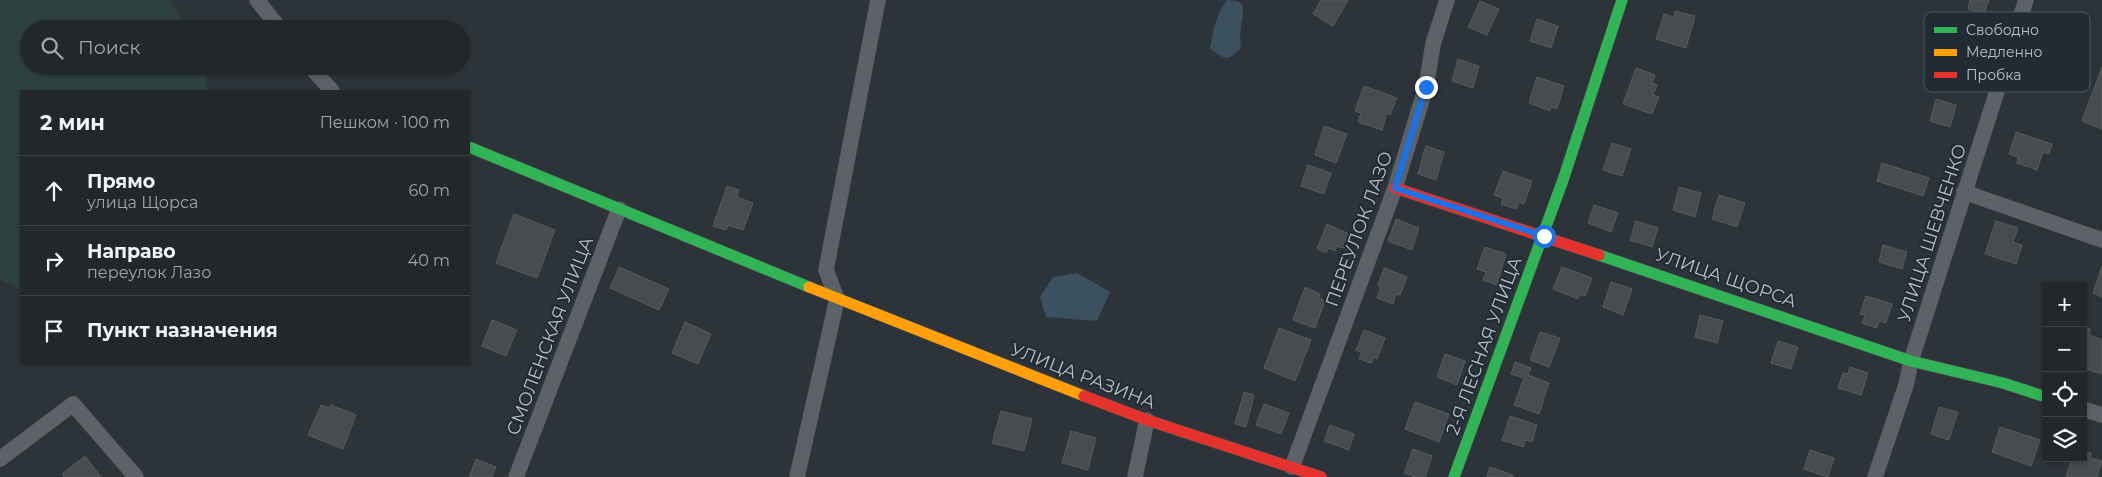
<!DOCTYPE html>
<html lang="ru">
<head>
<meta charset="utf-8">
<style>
  body { margin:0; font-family:Montserrat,sans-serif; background:#2e3337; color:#f1f3f6 }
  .controls { position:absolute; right:15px; bottom:15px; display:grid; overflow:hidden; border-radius:0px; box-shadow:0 1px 4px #0004 }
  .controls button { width:45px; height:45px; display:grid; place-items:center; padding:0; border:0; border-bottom:1px solid #3f4447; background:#22272b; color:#f1f3f6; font:25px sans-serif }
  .stop { position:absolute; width:15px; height:15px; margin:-11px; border:4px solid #1a73e8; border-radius:50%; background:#fff }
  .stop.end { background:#1a73e8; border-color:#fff; box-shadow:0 1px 5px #0008 }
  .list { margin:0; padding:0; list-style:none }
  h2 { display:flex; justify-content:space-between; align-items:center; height:65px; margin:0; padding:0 20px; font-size:21px }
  h2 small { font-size:16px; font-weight:400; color:#a2a5a9 }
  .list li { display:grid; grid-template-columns:32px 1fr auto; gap:15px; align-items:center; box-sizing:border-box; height:70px; padding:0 20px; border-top:1px solid #3f4447 }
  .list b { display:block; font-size:19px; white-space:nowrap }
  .list p { margin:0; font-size:16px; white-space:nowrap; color:#a2a5a9 }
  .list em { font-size:16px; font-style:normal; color:#a2a5a9 }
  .icon { flex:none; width:28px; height:28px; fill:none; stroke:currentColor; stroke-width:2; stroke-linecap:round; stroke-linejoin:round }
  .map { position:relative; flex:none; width:2102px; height:477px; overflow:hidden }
  .search { position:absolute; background:#22272b; box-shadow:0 1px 4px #0004; left:20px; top:20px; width:450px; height:55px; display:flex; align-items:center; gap:12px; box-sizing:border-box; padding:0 18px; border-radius:28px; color:#a2a5a9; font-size:19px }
  .panel { position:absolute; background:#22272b; box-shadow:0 1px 4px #0004; left:20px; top:90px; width:450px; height:275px; border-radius:0px }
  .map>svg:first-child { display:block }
  .green { fill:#2d413f }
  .water { fill:#3c5160 }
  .building { fill:#464c50; stroke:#555c61 }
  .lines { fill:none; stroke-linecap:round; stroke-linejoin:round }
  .street-casing { stroke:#4a5054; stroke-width:16 }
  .fast-casing { stroke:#4a5054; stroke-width:12 }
  .slow-casing { stroke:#4a5054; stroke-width:12 }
  .jam-casing { stroke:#4a5054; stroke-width:12 }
  .street { stroke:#5c6267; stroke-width:15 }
  .fast { stroke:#30b455; stroke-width:11 }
  .slow { stroke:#ff9f0a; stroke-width:11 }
  .jam { stroke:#e5322d; stroke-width:11 }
  .route { stroke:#1a73e8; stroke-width:6 }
  .labels { text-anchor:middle; stroke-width:4; stroke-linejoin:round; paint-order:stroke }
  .street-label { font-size:18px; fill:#b8c1c9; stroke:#202b34 }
  .key { fill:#202b34; stroke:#4e5861; stroke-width:1 }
  .key-label { font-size:14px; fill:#b8c1c9 }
</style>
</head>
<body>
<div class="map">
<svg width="2102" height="477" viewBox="0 0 2102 477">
  <rect width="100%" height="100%" fill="#2d3439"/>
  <!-- green -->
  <polygon class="green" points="0,0 168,0 190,29 29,29 29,66 204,66 207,91 21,91 21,290 0,279"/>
  <!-- water -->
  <g class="water">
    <path d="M 1227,0 L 1237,1 L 1243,5 C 1244,19 1238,32 1241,47 C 1230,62 1224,60 1210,48 C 1213,32 1216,13 1227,0 Z"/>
    <polygon points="1077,273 1110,292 1097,321 1046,317 1040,297 1053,277"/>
  </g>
  <!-- building -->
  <g class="building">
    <polygon points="1321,0 1348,0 1333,26 1313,14"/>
    <polygon points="1970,0 1989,0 1984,14 1968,9"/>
    <polygon points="1480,1 1499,9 1487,35 1468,27"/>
    <polygon points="1675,11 1695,16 1686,48 1656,39 1664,14 1674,17"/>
    <polygon points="1537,19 1558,26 1551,48 1530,41"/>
    <polygon points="1458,59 1479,66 1473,88 1452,81"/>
    <polygon points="2102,67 2102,129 2082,121"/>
    <polygon points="1636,68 1655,75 1652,83 1657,85 1653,95 1659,97 1652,114 1623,104"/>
    <polygon points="1537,77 1564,86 1557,109 1551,107 1550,111 1529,103"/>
    <polygon points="1364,86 1397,98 1390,115 1387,113 1382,130 1358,122 1361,113 1355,111"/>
    <polygon points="1936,99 1956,105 1950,127 1930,121"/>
    <polygon points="1324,126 1347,134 1336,163 1315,155"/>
    <polygon points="2016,132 2052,144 2049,154 2043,152 2037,170 2017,163 2018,157 2009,154"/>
    <polygon points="1612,143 1631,149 1622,176 1603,170"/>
    <polygon points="1426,146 1444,152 1436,180 1418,174"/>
    <polygon points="1882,163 1929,178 1923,196 1877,181"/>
    <polygon points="1308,165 1331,173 1324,194 1301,186"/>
    <polygon points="1503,171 1532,181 1524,204 1519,202 1516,209 1501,204 1503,198 1494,195"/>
    <polygon points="727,186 739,190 737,197 753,203 743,230 728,225 726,230 713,226"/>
    <polygon points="1679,187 1701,193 1695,217 1673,210"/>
    <polygon points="1719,195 1745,203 1737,227 1712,219"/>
    <polygon points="1594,205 1618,213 1611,232 1588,223"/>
    <polygon points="514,214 555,230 537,278 496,263"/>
    <polygon points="1396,219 1419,228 1412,250 1388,241"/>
    <polygon points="1636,221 1658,228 1652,247 1630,240"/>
    <polygon points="1996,221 2018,228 2013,242 2022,245 2016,264 1985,254"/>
    <polygon points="1327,224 1349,234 1344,248 1337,246 1335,251 1329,248 1326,253 1317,249"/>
    <polygon points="1883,245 1907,252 1902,269 1879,262"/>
    <polygon points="1485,247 1506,254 1497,285 1483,280 1486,272 1477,269"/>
    <polygon points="2102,266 2102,297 2093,293"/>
    <polygon points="619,267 669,289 659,310 610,288"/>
    <polygon points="1562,267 1592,278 1585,296 1580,294 1578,299 1553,289"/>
    <polygon points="1384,268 1407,277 1400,295 1396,294 1393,304 1377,298 1381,287 1378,285"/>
    <polygon points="1611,282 1632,289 1623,315 1603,307"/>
    <polygon points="1305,287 1320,294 1319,298 1325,301 1315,328 1293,320"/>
    <polygon points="1866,296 1892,304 1886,323 1879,321 1877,328 1862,323 1865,315 1860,314"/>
    <polygon points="1700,315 1723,321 1717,343 1695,337"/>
    <polygon points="492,320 517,330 506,356 482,346"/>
    <polygon points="685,322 711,334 698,364 672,353"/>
    <polygon points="2083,326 2090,329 2089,335 2102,340 2102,374 2083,368"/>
    <polygon points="1279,328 1311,340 1295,381 1264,368"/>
    <polygon points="1364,330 1385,338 1377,359 1374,357 1371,363 1359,359 1362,353 1356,350"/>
    <polygon points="1540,332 1560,338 1549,367 1530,360"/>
    <polygon points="1778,341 1798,347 1791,369 1771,363"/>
    <polygon points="1445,354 1465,361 1457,385 1437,377"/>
    <polygon points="1515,362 1531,368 1528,375 1549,383 1539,414 1514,405 1524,378 1511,374"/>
    <polygon points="1850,367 1868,373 1861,395 1838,388 1843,373 1848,374"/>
    <polygon points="1244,392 1254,395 1246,427 1235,424"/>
    <polygon points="1415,402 1449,414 1439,442 1405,429"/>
    <polygon points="1264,404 1289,413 1281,434 1256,425"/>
    <polygon points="321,405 330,408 331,405 356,415 343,449 308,435"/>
    <polygon points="1939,407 1958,412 1949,440 1931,434"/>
    <polygon points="1001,411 1032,419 1024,451 992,443"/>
    <polygon points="1510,416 1537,425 1532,442 1525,440 1523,447 1502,440"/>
    <polygon points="1330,425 1354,434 1349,450 1324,441"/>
    <polygon points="2000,427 2040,440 2031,466 1992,452"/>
    <polygon points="1071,431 1096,438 1088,470 1062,463"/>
    <polygon points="1413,449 1432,456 1425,477 1415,477 1404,473"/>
    <polygon points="1810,450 1834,458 1828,477 1804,469"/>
    <polygon points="2083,451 2091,453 2090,458 2102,461 2097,477 2066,477 2072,458 2083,458"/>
    <polygon points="85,456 101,477 64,477 62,474"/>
    <polygon points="476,459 496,467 492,477 469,477"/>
    <polygon points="1490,467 1513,475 1512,477 1487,477"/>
  </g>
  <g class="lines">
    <!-- street casing -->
    <g class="street-casing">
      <g id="street">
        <polyline points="257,0 280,29"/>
        <polyline points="310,66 332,91"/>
        <polyline points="1964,192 2102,240"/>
        <polyline points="2083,409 2102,415"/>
        <polyline points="0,459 73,404 136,477"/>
        <polyline points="1292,467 1395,188 1426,87 1433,44 1447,0"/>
        <polyline points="516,477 619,209"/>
        <polyline points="797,477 837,299 826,270 878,0"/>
        <polyline points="1135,477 1147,420"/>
        <polyline points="1875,477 1906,385 1911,361 2026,0"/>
      </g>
    </g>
    <!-- fast casing -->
    <g class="fast-casing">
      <g id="fast">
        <polyline points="469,147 809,287"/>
        <polyline points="1599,255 1911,361 2003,383 2046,397"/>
        <polyline points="1454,477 1563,180 1622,0"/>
      </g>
    </g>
    <!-- slow casing -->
    <g class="slow-casing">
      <polyline id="slow" points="809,287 1084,396"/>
    </g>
    <!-- jam casing -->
    <g class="jam-casing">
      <g id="jam">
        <polyline points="1395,188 1599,255"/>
        <polyline points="1084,396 1147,420 1321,477"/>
      </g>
    </g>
    <!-- street -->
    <use href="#street" class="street"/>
    <!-- fast -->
    <use href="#fast" class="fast"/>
    <!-- slow -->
    <use href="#slow" class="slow"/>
    <!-- jam -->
    <use href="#jam" class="jam"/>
  </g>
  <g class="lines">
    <!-- route -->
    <polyline class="route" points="1426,87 1395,188 1544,236"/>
  </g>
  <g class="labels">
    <!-- street labels -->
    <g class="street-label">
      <text transform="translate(1359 229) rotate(-70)" y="6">ПЕРЕУЛОК ЛАЗО</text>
      <text transform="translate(1932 233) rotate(-72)" y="6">УЛИЦА ШЕВЧЕНКО</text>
      <text transform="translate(1726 278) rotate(19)" y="6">УЛИЦА ЩОРСА</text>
      <text transform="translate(550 336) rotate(-69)" y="6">СМОЛЕНСКАЯ УЛИЦА</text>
      <text transform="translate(1484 346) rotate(-70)" y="6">2-Я ЛЕСНАЯ УЛИЦА</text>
      <text transform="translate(1083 376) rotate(21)" y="6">УЛИЦА РАЗИНА</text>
    </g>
  </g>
  <!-- legend -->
  <rect x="1924" y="12" width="166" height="80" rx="8" class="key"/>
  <rect x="1934" y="27" width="23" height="6" fill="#30b455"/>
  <rect x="1934" y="49" width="23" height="7" fill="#ff9f0a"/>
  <rect x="1934" y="72" width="23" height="6" fill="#e5322d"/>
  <g class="key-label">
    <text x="1966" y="35">Свободно</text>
    <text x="1966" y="57">Медленно</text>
    <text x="1966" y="80">Пробка</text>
  </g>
</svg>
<div class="controls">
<button>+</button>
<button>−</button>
<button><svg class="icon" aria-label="locate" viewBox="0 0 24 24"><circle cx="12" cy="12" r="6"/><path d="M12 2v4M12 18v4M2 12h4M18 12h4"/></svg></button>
<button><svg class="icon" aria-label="layers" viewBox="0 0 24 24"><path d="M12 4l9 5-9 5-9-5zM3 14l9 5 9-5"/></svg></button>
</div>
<div class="stop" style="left:1544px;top:236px"></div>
<div class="stop end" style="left:1426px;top:87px"></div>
<div class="search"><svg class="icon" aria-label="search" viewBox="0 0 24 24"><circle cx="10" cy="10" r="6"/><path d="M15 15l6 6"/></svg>Поиск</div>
<section class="panel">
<h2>2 мин<small>Пешком · 100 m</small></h2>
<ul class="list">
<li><svg class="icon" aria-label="ahead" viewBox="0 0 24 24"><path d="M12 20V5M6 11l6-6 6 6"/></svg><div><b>Прямо</b><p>улица Щорса</p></div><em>60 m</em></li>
<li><svg class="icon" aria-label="right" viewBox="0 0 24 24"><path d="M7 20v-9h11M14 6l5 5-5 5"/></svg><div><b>Направо</b><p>переулок Лазо</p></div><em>40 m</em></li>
<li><svg class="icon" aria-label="arrive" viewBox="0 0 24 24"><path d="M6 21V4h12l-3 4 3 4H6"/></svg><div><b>Пункт назначения</b></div></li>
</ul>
</section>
</div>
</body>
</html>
